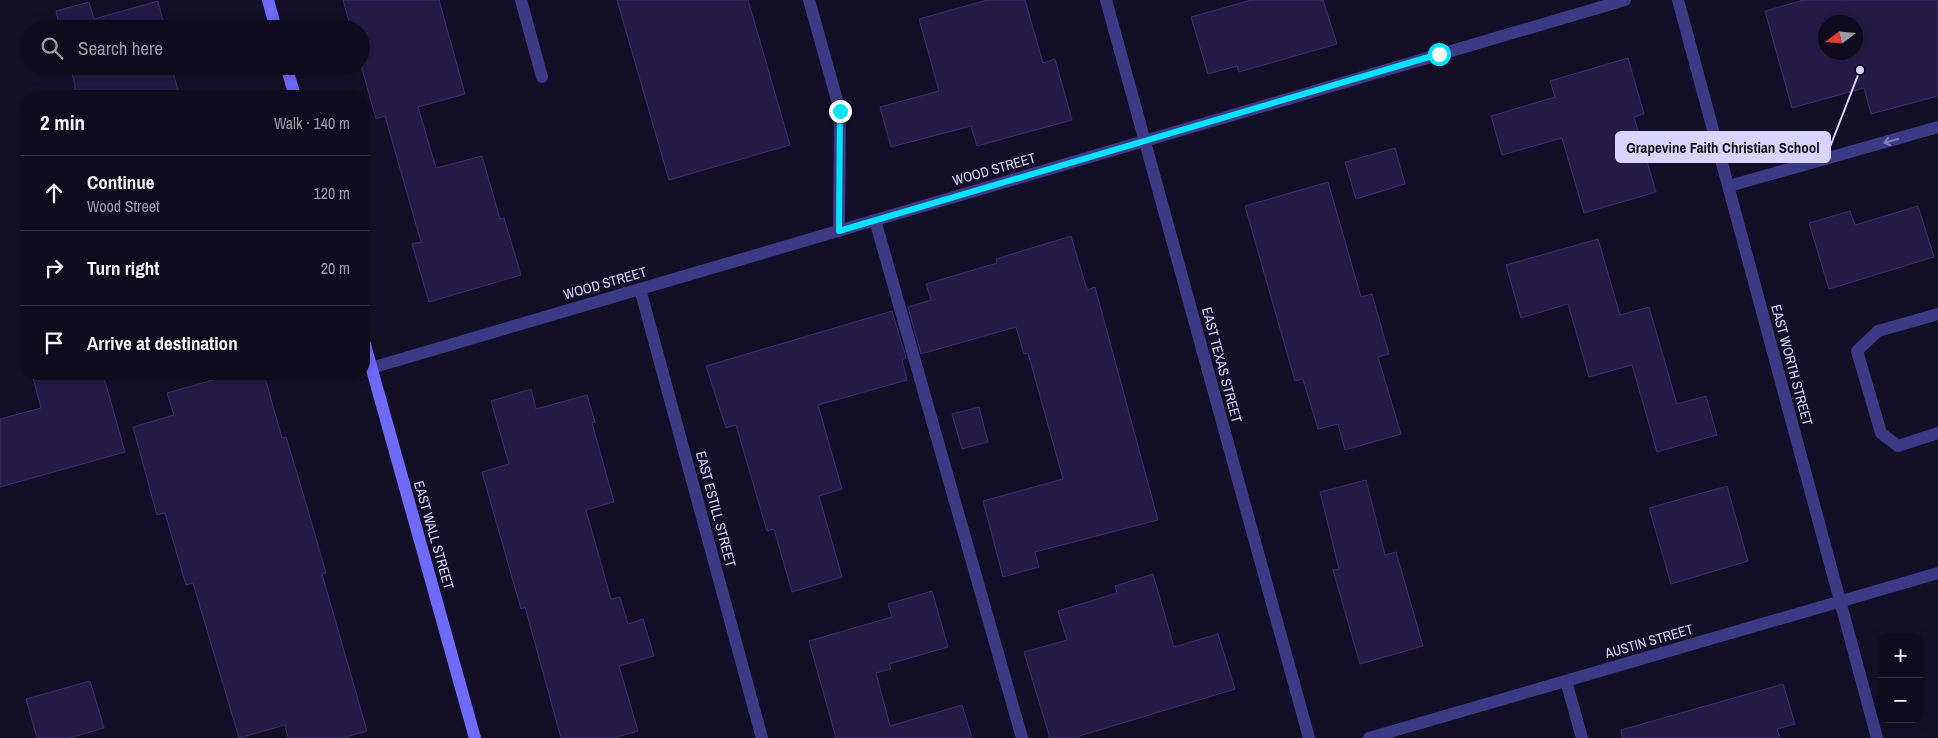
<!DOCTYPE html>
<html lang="en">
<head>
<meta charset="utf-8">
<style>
  body { margin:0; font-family:"Archivo Narrow",sans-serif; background:#171425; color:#f1f3f6 }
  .controls { position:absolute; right:15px; bottom:15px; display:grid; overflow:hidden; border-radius:10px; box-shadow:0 2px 12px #0003 }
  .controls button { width:45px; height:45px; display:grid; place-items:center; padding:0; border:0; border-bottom:1px solid #2e2b3b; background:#0e0b1c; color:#f1f3f6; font:25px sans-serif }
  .compass { position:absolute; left:1818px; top:15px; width:45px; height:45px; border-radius:50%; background:#0e0b1c; box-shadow:0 2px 12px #0003; rotate:254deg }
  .stop { position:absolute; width:15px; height:15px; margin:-11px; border:4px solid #00e5ff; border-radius:50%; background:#fff }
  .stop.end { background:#00e5ff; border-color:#fff; box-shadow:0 1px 5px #0008 }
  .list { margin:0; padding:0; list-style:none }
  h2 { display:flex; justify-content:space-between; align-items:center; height:65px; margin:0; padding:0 20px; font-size:21px }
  h2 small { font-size:16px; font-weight:400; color:#9b9ba3 }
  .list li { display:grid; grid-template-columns:32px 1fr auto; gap:15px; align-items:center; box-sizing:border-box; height:75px; padding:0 20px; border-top:1px solid #2e2b3b }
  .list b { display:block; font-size:19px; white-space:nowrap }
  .list p { margin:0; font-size:16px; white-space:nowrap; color:#9b9ba3 }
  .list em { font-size:16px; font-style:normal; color:#9b9ba3 }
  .icon { flex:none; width:28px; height:28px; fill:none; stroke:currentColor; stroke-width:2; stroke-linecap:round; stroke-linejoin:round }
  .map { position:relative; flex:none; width:1938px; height:738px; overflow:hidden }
  .search { position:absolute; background:#0e0b1c; box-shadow:0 2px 12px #0003; left:20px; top:20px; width:350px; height:55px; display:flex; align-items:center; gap:12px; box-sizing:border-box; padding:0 18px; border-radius:28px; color:#9b9ba3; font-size:19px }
  .panel { position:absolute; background:#0e0b1c; box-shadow:0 2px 12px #0003; left:20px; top:90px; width:350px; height:290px; border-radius:20px }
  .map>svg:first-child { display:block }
  .building { fill:#241b47; stroke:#3b2d73; fill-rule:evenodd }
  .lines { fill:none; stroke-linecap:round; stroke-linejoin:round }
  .lane { stroke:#3d3a85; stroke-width:12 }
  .street { stroke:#3d3a85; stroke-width:12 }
  .secondary { stroke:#6f6bff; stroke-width:12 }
  .oneway { stroke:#837fbc }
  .route { stroke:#00e5ff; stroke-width:6 }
  .labels { text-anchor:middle; stroke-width:4; stroke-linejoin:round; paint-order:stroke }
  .street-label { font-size:14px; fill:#d9d4ff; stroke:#130f26 }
  .leader { fill:none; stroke:#d9d4ff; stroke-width:2 }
  .callout-dot { fill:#d9d4ff; stroke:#130f26; stroke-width:2 }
  .callout { fill:#d9d4ff; stroke:#d9d4ff; stroke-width:2 }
  .callout-label { font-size:15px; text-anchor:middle; font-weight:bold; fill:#111 }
</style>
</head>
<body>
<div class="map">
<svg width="1938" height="738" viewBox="0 0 1938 738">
  <rect width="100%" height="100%" fill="#130f26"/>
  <!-- building -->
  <g class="building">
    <polygon points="343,0 439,0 465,94 418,107 436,168 482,156 500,219 504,218 521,275 429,302 412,244 421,242 385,116 376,119 361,65 361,29 351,29"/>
    <polygon points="617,0 748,0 790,145 669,180"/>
    <polygon points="987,0 1025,0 1043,63 1055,59 1072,120 977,146 971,126 891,147 880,107 939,91 919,19"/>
    <polygon points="1251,0 1323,0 1337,44 1239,72 1237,66 1208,74 1191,17"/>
    <path d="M 1804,0 L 1938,0 L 1938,96 L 1871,114 L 1864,88 L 1792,108 L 1765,11 ZM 1826,22 L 1856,22 L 1856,52 L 1826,52 Z"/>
    <polygon points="158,1 165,29 60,29 56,11 89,2 94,19"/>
    <polygon points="1628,58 1644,114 1634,117 1656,192 1584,213 1562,138 1502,155 1491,116 1555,97 1550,81"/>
    <polygon points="70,66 171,66 180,96 75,96 75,85"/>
    <polygon points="1395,148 1405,184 1356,199 1345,162"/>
    <polygon points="1328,182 1361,297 1372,294 1389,354 1378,357 1401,434 1345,450 1338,424 1318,429 1303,379 1295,381 1245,206"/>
    <polygon points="1918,206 1934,257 1829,289 1809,223 1850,211 1855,225"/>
    <polygon points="1071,236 1087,290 1095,287 1158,520 1035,552 1039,567 1003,577 983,501 1063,479 1028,353 1024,354 1016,327 921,354 908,307 931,300 926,284 997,263 996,259"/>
    <polygon points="1598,239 1620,315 1649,307 1677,404 1706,396 1717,435 1657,452 1632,365 1589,377 1568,304 1521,318 1506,265"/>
    <polygon points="892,311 906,358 902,360 907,380 818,405 842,489 819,496 842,577 792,592 774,529 767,531 736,425 726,428 706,366"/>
    <polygon points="32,374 103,374 125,452 0,487 0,419 41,408"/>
    <polygon points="234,374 264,374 282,438 286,437 305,500 326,573 322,574 367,731 342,738 288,738 285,725 239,738 193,583 186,585 165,513 157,515 133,427 174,415 167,393"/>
    <polygon points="531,389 536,409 587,395 595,422 592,423 614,502 586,510 611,599 620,597 628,624 643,619 654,656 619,666 638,731 613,738 561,738 525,607 521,609 482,472 509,464 491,401"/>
    <polygon points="979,407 988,442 962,449 952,414"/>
    <polygon points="1366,480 1385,555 1396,552 1423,646 1360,664 1333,570 1339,569 1320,492"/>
    <polygon points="1727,486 1748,561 1671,584 1649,508"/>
    <polygon points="1153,574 1174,647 1218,634 1235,689 1073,738 1050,738 1024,652 1067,640 1058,611 1117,593 1115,586"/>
    <polygon points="932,591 948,647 889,664 891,669 876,673 890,726 962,705 972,738 836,738 809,641 892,617 888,604"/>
    <polygon points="90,681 104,728 69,738 37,738 26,699"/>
    <polygon points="1783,684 1795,724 1777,729 1780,738 1622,738 1621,730"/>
  </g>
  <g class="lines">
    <!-- lane -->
    <g class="lane">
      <polyline points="521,0 542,77"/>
      <polyline points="809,0 840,111 839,231"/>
      <polyline points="1729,186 1938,127"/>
      <polyline points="875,220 1022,738"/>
      <polyline points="1938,314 1878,331 1857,351 1881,433 1898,446 1938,433"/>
      <polyline points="1566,681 1582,738"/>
    </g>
    <!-- street -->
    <g class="street">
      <polyline points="1106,0 1309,738"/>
      <polyline points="1678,0 1877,738"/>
      <polyline points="640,289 762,738"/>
      <polyline points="371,368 1625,0"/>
      <polyline points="1369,738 1938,573"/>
    </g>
    <!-- secondary -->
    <g class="secondary">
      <polyline points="268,0 276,29"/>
      <polyline points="286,66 295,96"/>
      <polyline points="364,341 475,738"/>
    </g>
  </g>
  <!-- one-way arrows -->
  <defs><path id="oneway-shaft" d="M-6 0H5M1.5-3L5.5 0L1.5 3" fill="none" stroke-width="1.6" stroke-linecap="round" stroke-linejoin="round" transform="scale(1.25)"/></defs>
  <use class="oneway" href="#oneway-shaft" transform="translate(1891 141) rotate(164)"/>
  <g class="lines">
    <!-- route -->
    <polyline class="route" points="840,111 839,231 1439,54"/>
  </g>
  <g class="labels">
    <!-- street labels -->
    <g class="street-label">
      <text transform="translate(994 169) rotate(-16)" y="5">WOOD STREET</text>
      <text transform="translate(605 283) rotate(-16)" y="5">WOOD STREET</text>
      <text transform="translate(1222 365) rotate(75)" y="5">EAST TEXAS STREET</text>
      <text transform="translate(1792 365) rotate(75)" y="5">EAST WORTH STREET</text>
      <text transform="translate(716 509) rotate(75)" y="5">EAST ESTILL STREET</text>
      <text transform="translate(434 535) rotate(74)" y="5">EAST WALL STREET</text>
      <text transform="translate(1649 641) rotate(-16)" y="5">AUSTIN STREET</text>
    </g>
  </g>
  <!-- callouts -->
  <path class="leader" d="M1860 70L1830 147"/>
  <circle class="callout-dot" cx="1860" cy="70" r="5"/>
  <rect class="callout" x="1616" y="132" width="214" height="30" rx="5"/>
  <g class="callout-label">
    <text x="1723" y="153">Grapevine Faith Christian School</text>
  </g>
</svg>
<div class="controls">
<button>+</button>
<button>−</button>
</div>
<svg class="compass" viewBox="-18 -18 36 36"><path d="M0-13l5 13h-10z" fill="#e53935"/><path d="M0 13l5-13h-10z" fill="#9b9ba3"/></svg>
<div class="stop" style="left:1439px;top:54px"></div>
<div class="stop end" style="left:840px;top:111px"></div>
<div class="search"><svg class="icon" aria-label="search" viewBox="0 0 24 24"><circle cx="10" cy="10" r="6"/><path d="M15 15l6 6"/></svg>Search here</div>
<section class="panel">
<h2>2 min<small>Walk · 140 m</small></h2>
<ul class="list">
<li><svg class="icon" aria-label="ahead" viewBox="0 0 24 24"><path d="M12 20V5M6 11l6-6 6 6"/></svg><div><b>Continue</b><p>Wood Street</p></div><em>120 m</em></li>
<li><svg class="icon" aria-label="right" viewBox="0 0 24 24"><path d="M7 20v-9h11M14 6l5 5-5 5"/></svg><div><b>Turn right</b></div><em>20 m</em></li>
<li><svg class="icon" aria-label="arrive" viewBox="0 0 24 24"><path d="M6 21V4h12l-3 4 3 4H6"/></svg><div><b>Arrive at destination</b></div></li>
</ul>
</section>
</div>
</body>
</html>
